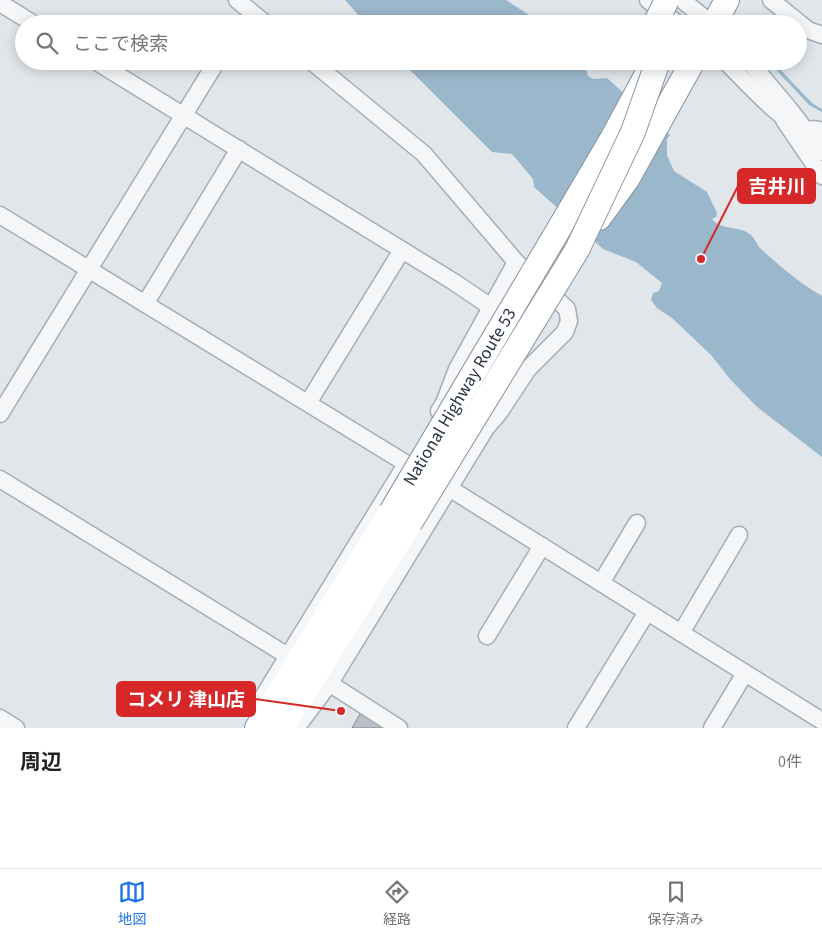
<!DOCTYPE html>
<html lang="ja">
<head>
<meta charset="utf-8">
<style>
  body { margin:0; font-family:"Source Sans 3","Noto Sans JP",sans-serif; background:#f2f2f2; color:#222 }
  .list { margin:0; padding:0; list-style:none }
  h2 { display:flex; justify-content:space-between; align-items:center; height:65px; margin:0; padding:0 20px; font-size:21px }
  h2 small { font-size:16px; font-weight:400; color:#767676 }
  .icon { flex:none; width:28px; height:28px; fill:none; stroke:currentColor; stroke-width:2; stroke-linecap:round; stroke-linejoin:round }
  .map { position:relative; flex:none; width:822px; height:728px; overflow:hidden }
  .search { position:absolute; background:#fff; box-shadow:0 2px 12px #0003; left:15px; right:15px; top:15px; height:55px; display:flex; align-items:center; gap:12px; box-sizing:border-box; padding:0 18px; border-radius:28px; color:#767676; font-size:19px }
  .sheet { height:140px; background:#fff }
  nav { display:flex; justify-content:space-around; align-items:center; box-sizing:border-box; height:70px; border-top:1px solid #e0e0e0; background:#fff; font-size:14px; color:#767676 }
  nav a { display:grid; justify-items:center; gap:2px }
  nav .on { color:#1a73e8 }
  .map>svg:first-child { display:block }
  .water { fill:#9bb7cb }
  .building { fill:#b8bfc8; stroke:#81868c }
  .lines { fill:none; stroke-linecap:round; stroke-linejoin:round }
  .minor-casing { stroke:#a6adb5; stroke-width:19 }
  .highway-casing { stroke:#8894a1; stroke-width:26 }
  .minor { stroke:#f4f6f8; stroke-width:16 }
  .highway { stroke:#fff; stroke-width:24 }
  .highway-bridge-casing { stroke:#8894a1; stroke-width:26; stroke-linecap:butt }
  .highway-bridge { stroke:#fff; stroke-width:24 }
  .labels { text-anchor:middle; stroke-width:4.5; stroke-linejoin:round; paint-order:stroke }
  .street-label { font-size:18px; fill:#293543; stroke:#f1f4f8 }
  .leader { fill:none; stroke:#d62828; stroke-width:2 }
  .callout-dot { fill:#d62828; stroke:#f1f4f8; stroke-width:2 }
  .callout { fill:#d62828; stroke:#d62828; stroke-width:2 }
  .callout-label { font-size:19px; text-anchor:middle; font-weight:bold; fill:#fff }
</style>
</head>
<body>
<div class="map">
<svg width="822" height="728" viewBox="0 0 822 728">
  <rect width="100%" height="100%" fill="#e1e6ea"/>
  <!-- water -->
  <g class="water">
    <polygon points="345,0 506,0 532,17 538,24 366,24"/>
    <path d="M 401,61 L 580,61 L 585,66 L 588,76 L 593,79 L 607,78 L 670,135 L 667,139 L 667,155 L 674,171 L 707,192 L 717,213 L 716,217 L 712,219 C 721,230 737,226 748,233 C 754,236 756,243 760,248 C 781,267 798,282 822,296 L 822,457 L 756,406 L 730,379 L 711,355 L 672,318 L 657,308 L 651,300 L 653,293 L 659,291 L 662,283 L 636,262 L 603,249 L 534,187 L 533,179 L 512,154 L 492,152 Z"/>
    <polygon points="768,61 772,61 812,103 822,109 822,112 809,105"/>
  </g>
  <!-- building -->
  <polygon class="building" points="364,707 398,728 352,728"/>
  <g class="lines">
    <!-- minor casing -->
    <g class="minor-casing">
      <g id="minor">
        <polyline points="237,0 266,24"/>
        <polyline points="648,0 678,24"/>
        <polyline points="682,0 712,24"/>
        <polyline points="771,0 808,30 822,35"/>
        <polyline points="0,3 34,24"/>
        <polyline points="95,61 454,282 491,307"/>
        <path d="M 725,61 C 744,79 781,122 804,129 C 810,131 813,127 822,131"/>
        <polyline points="749,61 791,111 822,152"/>
        <polyline points="784,120 822,176"/>
        <polyline points="0,215 407,464"/>
        <polyline points="145,304 239,149"/>
        <polyline points="308,403 402,250"/>
        <polyline points="439,411 444,403 457,369 516,262"/>
        <polyline points="0,414 217,61"/>
        <polyline points="0,479 296,661"/>
        <polyline points="449,488 822,721"/>
        <polyline points="601,583 637,523"/>
        <polyline points="681,633 739,535"/>
        <polyline points="487,636 542,546"/>
        <polyline points="321,678 399,728"/>
        <polyline points="261,700 405,466"/>
        <polyline points="0,718 16,728"/>
        <polyline points="296,728 330,683 486,428 499,413 528,369 565,332 569,321 567,309 516,262 424,154 311,61"/>
        <polyline points="576,728 647,612"/>
        <polyline points="712,728 745,673"/>
      </g>
    </g>
    <!-- highway casing -->
    <g class="highway-casing">
      <g id="highway">
        <polyline points="714,24 727,0"/>
        <polyline points="599,218 628,178 693,61"/>
        <polyline points="553,239 613,137 646,76"/>
        <polyline points="257,728 391,512"/>
        <polyline points="282,728 410,523"/>
      </g>
    </g>
    <!-- minor -->
    <use href="#minor" class="minor"/>
    <!-- highway -->
    <use href="#highway" class="highway"/>
    <!-- highway-bridge casing -->
    <g class="highway-bridge-casing">
      <g id="highway-bridge">
        <polyline points="655,24 667,0"/>
        <path id="s1" d="M 391,512 L 553,239"/>
        <polyline points="410,523 577,250 633,132 658,61"/>
      </g>
    </g>
    <!-- highway-bridge -->
    <use href="#highway-bridge" class="highway-bridge"/>
  </g>
  <g class="labels">
    <!-- street labels -->
    <g class="street-label">
      <text dy="6" stroke="none"><textPath href="#s1" startOffset="134">National Highway Route 53</textPath></text>
    </g>
  </g>
  <!-- callouts -->
  <path class="leader" d="M701 259L738 186M341 711L255 699"/>
  <g class="callout-dot">
    <circle cx="701" cy="259" r="5"/>
    <circle cx="341" cy="711" r="5"/>
  </g>
  <g class="callout">
    <rect x="738" y="169" width="77" height="34" rx="5"/>
    <rect x="117" y="682" width="138" height="34" rx="5"/>
  </g>
  <g class="callout-label">
    <text x="777" y="193">吉井川</text>
    <text x="186" y="706">コメリ 津山店</text>
  </g>
</svg>
<div class="search"><svg class="icon" aria-label="search" viewBox="0 0 24 24"><circle cx="10" cy="10" r="6"/><path d="M15 15l6 6"/></svg>ここで検索</div>
</div>
<section class="sheet">
<h2>周辺<small>0件</small></h2>
<ul class="list">
</ul>
</section>
<nav>
<a class="on"><svg class="icon" aria-label="map" viewBox="0 0 24 24"><path d="M3 6l6-2 6 2 6-2v14l-6 2-6-2-6 2zM9 4v14M15 6v14"/></svg>地図</a>
<a><svg class="icon" aria-label="directions" viewBox="0 0 24 24"><path d="M12 3l9 9-9 9-9-9zM9 14v-3h6M13 9l2 2-2 2"/></svg>経路</a>
<a><svg class="icon" aria-label="saved" viewBox="0 0 24 24"><path d="M7 4h10v16l-5-4-5 4z"/></svg>保存済み</a>
</nav>
</body>
</html>
